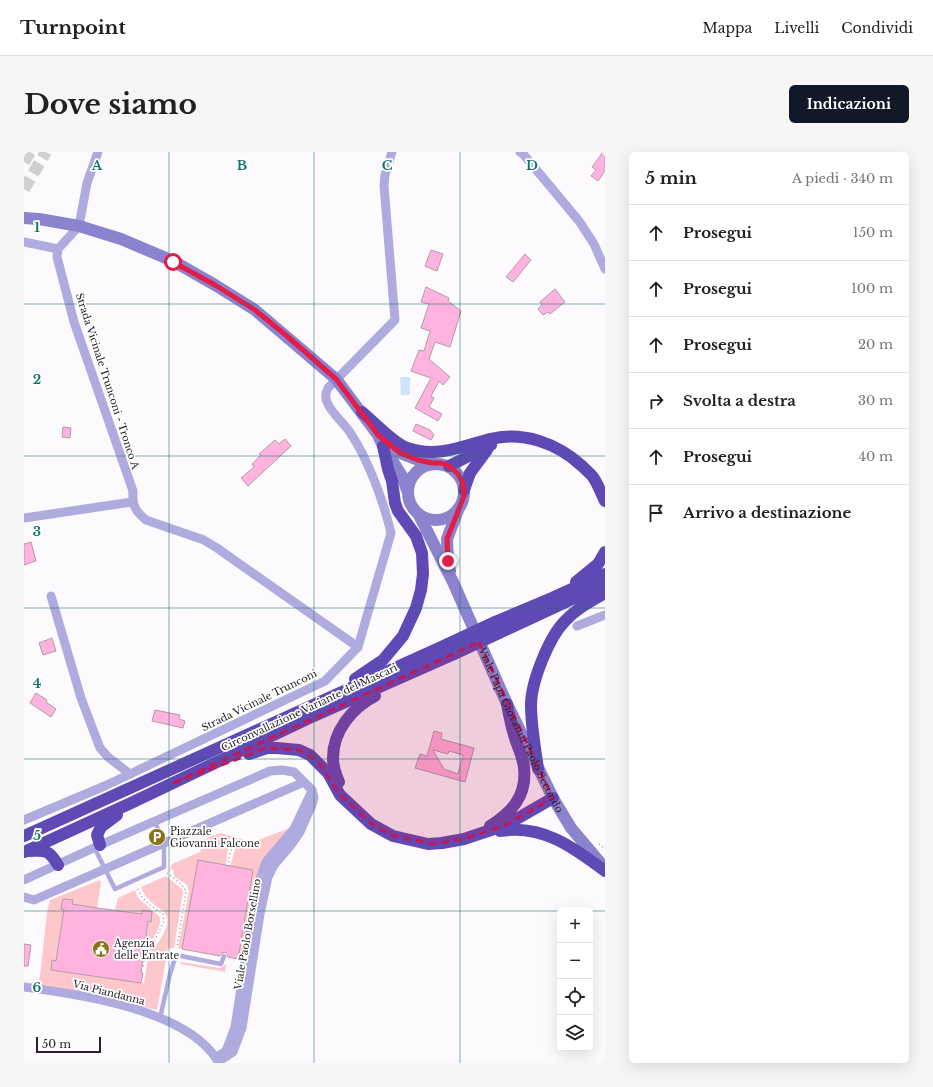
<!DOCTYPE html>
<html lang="it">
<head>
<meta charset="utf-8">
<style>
  body { margin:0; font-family:"Libre Baskerville",serif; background:#f6f6f6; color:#202124 }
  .controls { position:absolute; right:12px; bottom:12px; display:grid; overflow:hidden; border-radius:6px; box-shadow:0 4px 16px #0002 }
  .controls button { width:36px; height:36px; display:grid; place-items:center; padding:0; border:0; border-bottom:1px solid #e0e0e0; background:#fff; color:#202124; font:20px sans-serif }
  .scale { position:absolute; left:12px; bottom:10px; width:65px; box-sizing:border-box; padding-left:4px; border:2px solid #282429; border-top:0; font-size:11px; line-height:14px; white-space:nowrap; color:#282429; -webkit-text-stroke:3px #fff; paint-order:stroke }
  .stop { position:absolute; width:12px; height:12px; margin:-9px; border:3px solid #e11d48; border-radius:50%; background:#fff }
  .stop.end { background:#e11d48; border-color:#fff; box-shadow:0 1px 4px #0008 }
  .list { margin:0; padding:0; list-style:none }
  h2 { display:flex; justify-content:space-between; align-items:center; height:52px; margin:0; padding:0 16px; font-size:17px }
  h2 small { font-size:13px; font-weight:400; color:#757577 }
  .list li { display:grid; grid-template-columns:26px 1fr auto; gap:12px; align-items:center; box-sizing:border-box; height:56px; padding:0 16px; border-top:1px solid #e0e0e0 }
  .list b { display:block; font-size:15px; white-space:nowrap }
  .list em { font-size:13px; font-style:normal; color:#757577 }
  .icon { flex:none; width:22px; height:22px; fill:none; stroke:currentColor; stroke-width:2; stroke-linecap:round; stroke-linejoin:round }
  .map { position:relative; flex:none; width:581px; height:911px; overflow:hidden; border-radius:6px }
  header { display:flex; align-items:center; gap:24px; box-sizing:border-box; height:56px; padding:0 20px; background:#fff; border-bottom:1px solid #e0e0e0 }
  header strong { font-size:19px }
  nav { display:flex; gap:22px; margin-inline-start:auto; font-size:14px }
  .intro { display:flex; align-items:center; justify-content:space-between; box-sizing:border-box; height:96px; padding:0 24px }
  h1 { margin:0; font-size:28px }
  .button { padding:10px 18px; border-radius:6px; background:#111827; color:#fff; font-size:14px; font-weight:700 }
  main { display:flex; gap:24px; padding:0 24px }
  aside { flex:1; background:#fff; border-radius:6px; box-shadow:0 4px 16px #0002 }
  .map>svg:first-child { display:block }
  .green { fill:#fdc7cb }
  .water { fill:#d1e2fd }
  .building { fill:#ffb3de; stroke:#ae9da6; fill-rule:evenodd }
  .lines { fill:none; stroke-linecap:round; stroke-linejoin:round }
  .highway-tunnel { stroke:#d2cfd3; stroke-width:12; stroke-dasharray:12 6; stroke-linecap:butt }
  .path { stroke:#a19fa2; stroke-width:1.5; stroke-dasharray:1 3; stroke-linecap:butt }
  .lane { stroke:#afabdf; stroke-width:4.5 }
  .street { stroke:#afabdf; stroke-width:9 }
  .secondary { stroke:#8c83ce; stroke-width:12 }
  .highway { stroke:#5f4ab5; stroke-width:12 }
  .highway-bridge { stroke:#5f4ab5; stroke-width:12 }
  .route { stroke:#e11d48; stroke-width:5 }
  .marked { fill:#c2185b; fill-opacity:0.2; stroke:#c2185b; stroke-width:3; stroke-dasharray:8 5; stroke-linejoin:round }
  .grid { fill:none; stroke:#0f766e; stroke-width:1; stroke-opacity:0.55 }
  .labels { text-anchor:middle; stroke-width:3.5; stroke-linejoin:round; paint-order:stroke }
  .street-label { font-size:10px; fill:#282429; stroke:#fff }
  .poi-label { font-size:10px; fill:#282429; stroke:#fff; text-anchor:start }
  .grid-label { font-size:13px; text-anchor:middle; font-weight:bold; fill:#0f766e; stroke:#fff; stroke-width:3.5; stroke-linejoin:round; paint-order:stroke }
</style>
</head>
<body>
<header>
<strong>Turnpoint</strong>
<nav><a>Mappa</a><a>Livelli</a><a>Condividi</a></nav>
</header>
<div class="intro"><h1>Dove siamo</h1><a class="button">Indicazioni</a></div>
<main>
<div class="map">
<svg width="581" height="911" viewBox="0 0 581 911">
  <rect width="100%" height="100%" fill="#fcfafd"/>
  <!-- green -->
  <g class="green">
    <polygon points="266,676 219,808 214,807 229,718 206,714 215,686 229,690"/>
    <polygon points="196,681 210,685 204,698 202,713 174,709 158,797 154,796 165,739 163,733 150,724 149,717 146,718 148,712 176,700 181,687"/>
    <path d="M 142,724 L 158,737 L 159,740 L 150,796 L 144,796 L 133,858 L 23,833 L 15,833 L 23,760 L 26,748 L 76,728 L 77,731 L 73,756 L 48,752 L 48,748 L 39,747 L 37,757 L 40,757 L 32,809 L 28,808 L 27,818 L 120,831 L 126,793 L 133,793 C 160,752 128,764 117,735 Z"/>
    <path d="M 111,738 L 114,746 L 135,764 C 139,771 132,780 129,787 L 122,786 L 124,769 L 127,769 L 128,760 L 119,758 L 118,762 L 91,758 L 94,746 Z"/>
    <polygon points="157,810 196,816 202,812 201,820 156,812"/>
  </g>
  <!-- water -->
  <polygon class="water" points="376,225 386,225 386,243 377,243"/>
  <!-- building -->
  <g class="building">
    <polygon points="579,0 581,0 581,19 574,29 567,24 572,18 568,15"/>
    <polygon points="407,98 419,102 413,119 401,114"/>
    <polygon points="501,102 507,108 489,130 482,125"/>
    <polygon points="402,135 425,146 424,149 437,159 426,195 411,190 405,207 426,225 419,233 415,229 407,244 410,246 405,255 418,262 414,269 391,256 407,226 387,219 395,198 400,199 406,179 397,176 405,152 397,150"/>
    <polygon points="531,137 541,150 526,162 524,160 519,163 514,157 518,153 516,150"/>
    <polygon points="392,272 406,278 410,283 407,288 389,279"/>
    <polygon points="39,275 47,276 46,286 38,285"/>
    <polygon points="261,287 267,294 224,334 217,326 230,315 228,312 237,303 235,302 251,288 255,292"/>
    <polygon points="7,390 12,409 0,413 0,392"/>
    <polygon points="28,486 32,499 19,503 15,491"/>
    <polygon points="12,541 23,548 22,550 32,557 27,565 6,551"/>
    <polygon points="131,558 156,563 155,567 161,569 159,576 128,569"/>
    <path d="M 410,579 L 418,581 L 417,587 L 450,596 L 441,630 L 391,616 L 396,602 L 403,604 ZM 409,598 L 424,602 L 425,599 L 439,603 L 434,622 L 420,617 Z"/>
    <polygon points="174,708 229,718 214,807 204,805 203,802 201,800 198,801 196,804 158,797"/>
    <polygon points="39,747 49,748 48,752 73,756 118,762 118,758 128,760 127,770 124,769 117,821 119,821 117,831 27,818 28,808 32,809 40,757 37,757"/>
    <polygon points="0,792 7,793 4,814 0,814"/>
  </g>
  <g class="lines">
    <!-- highway-tunnel -->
    <g class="highway-tunnel">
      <polyline points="0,10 6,0"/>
      <polyline points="0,37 22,0"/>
    </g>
    <!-- path -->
    <g class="path">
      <polyline points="575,692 581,697"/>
      <polyline points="204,714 206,701 212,686"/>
      <polyline points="143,721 157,732 162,739 153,796"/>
      <path d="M 114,737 C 117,748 130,756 139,762 L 140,769 L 130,790 L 124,790 L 119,814 L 118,814"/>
    </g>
    <!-- lane -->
    <g class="lane">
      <polyline points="70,695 91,737 140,715 140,692 131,670"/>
      <polyline points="136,866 146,822 152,803 197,812 200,804"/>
    </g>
    <!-- street -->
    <g class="street">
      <path d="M 74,0 L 63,31 L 55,74 L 34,97 L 33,105 L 50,170 L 109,339 C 108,353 111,359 122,368 L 180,388 L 193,396 L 334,495"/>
      <polyline points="496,0 500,3 555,69 570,92 581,117"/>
      <polyline points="0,90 34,97"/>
      <polyline points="0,366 108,350"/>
      <polyline points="27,444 57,546 76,596 84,605 106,622"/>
      <polyline points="553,474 581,463"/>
      <path d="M 0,668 L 83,633 L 301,529 L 334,495 L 367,381 C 360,351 344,307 327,282 C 321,272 307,261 303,250 C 301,245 301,241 304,236 L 371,168 L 360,34 L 361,23 L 368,0"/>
      <polyline points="0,728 76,693 246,619 258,618 270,620 288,638 290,645 288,653 276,680 267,693 250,713 244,725 236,762 218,876 209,900 194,910"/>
      <polyline points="0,745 10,748 280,630"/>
      <path d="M 0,835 C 55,842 166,858 195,911"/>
      <polyline points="196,903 202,899 211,875 229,758 237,724 242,710 270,677 288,639"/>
    </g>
    <!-- secondary -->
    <g class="secondary">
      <polyline points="0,66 15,67 55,74 97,87 149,109 191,133 231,158 312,227 354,283 359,294 378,324 383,338"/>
      <polyline points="359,286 376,301 394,308 408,311"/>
      <circle cx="412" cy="340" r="28"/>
      <path id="s1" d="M 395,363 L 429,430 L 483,552 L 529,646 L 547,676 L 579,714"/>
      <polyline points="426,419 424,409 423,387 434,358"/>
    </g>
    <!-- highway -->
    <g class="highway">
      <path d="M 338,260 C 350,270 369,291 383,296 C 413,306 437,295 466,287 C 499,279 533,291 558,314 C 561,317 566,321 569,325 C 574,332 577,341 581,349"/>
      <polyline points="425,314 467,293"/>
      <polyline points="440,338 446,321 463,298"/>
      <polyline points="552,430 574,412 581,400"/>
      <polyline points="471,470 528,446 581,422"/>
      <polyline points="475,481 581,432"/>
      <polyline points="331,527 359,508 379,484 392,456 397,438 399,422 398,401 392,384 374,359 371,351 368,329 364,317 359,294"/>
      <polyline points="225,602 243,596 253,596 275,598 286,603 304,621 316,643 347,672 369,684 404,692 418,691 440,687 482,673 529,646"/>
      <path d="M 514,617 C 511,595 507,574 507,553 C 507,530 525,485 541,469 C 552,457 567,449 581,441"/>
      <path d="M 315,630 C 312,623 309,614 309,606 C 309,579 328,556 351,544"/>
      <path d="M 466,674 C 488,660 503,644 500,616 C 499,604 493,594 490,583 C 487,573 485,563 483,552"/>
      <path d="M 476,679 C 518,672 549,695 581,719"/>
      <polyline points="0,684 424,492"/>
      <polyline points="76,693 73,683 77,675 93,663"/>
      <path d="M 5,699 C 22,698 25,698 34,713"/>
      <polyline points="0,700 107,651 283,567 430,502"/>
    </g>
    <!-- highway-bridge -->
    <g class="highway-bridge">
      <polyline points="424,492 471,470"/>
      <polyline points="430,502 475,481"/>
    </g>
  </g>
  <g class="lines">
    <!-- route -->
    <polyline class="route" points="149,110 191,133 231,158 263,184 312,227 354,283 376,301 394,308 408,311 417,311 425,314 434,322 439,332 440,344 423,387 424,409"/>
  </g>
  <!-- marked area -->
  <path class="marked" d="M 455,490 L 529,646 L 482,673 L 440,687 L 410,692 L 369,684 L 347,672 L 316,643 L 294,610 L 275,598 L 243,596 L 147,632 Z"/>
  <!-- grid -->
  <path class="grid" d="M 145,0 L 145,911M 290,0 L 290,911M 436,0 L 436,911M 0,152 L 581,152M 0,304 L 581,304M 0,456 L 581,456M 0,607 L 581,607M 0,759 L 536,759M 566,759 L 581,759"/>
  <!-- icons -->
  <defs>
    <g id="parking-disc" transform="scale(0.9)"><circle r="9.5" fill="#877416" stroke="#fff"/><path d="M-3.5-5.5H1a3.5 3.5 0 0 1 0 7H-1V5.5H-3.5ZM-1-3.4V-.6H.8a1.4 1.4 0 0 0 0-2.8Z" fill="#fff"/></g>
    <g id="civic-disc" transform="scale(0.9)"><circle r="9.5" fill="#877416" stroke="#fff"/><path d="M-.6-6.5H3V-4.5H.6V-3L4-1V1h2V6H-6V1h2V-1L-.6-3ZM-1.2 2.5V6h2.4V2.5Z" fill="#fff"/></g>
  </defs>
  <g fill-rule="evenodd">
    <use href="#parking-disc" x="133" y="685"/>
    <use href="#civic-disc" x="77" y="797"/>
  </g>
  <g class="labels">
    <!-- street labels -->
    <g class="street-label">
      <text transform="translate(84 229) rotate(72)" y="4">Strada Vicinale Trunconi - Tronco A</text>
      <text transform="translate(235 548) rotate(-26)" y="4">Strada Vicinale Trunconi</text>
      <text transform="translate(285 555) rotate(-25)" y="4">Circonvallazione Variante del Mascari</text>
      <text dy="4" stroke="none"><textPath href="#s1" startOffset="238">Viale Papa Giovanni Paolo Secondo</textPath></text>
      <text transform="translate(223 782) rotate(-80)" y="4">Viale Paolo Borsellino</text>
      <text transform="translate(85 840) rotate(14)" y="4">Via Piandanna</text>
    </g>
    <!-- poi labels -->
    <g class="poi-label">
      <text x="146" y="683">Piazzale<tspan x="146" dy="12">Giovanni Falcone</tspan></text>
      <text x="90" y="795">Agenzia<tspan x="90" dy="12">delle Entrate</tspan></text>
    </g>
  </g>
  <g class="grid-label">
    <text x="73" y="18">A</text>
    <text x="218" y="18">B</text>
    <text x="363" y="18">C</text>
    <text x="508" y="18">D</text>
    <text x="13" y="80">1</text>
    <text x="13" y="232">2</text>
    <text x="13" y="384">3</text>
    <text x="13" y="536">4</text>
    <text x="13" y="688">5</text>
    <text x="13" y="840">6</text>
  </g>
</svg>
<div class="controls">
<button>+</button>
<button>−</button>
<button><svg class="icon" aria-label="locate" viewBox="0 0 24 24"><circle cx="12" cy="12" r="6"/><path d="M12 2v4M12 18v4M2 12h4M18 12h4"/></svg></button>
<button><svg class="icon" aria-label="layers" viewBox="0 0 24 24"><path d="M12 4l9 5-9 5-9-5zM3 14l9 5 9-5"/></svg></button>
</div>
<div class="scale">50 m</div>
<div class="stop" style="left:149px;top:110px"></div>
<div class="stop end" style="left:424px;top:409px"></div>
</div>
<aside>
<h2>5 min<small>A piedi · 340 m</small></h2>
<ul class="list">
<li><svg class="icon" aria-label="ahead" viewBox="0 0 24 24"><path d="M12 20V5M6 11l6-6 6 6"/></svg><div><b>Prosegui</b></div><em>150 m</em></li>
<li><svg class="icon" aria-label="ahead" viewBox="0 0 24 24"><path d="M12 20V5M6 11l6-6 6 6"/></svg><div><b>Prosegui</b></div><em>100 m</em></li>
<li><svg class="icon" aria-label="ahead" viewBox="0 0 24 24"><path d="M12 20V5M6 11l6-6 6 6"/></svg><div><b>Prosegui</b></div><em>20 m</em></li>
<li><svg class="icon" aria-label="right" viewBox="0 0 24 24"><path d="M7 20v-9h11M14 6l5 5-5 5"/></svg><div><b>Svolta a destra</b></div><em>30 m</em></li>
<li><svg class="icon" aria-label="ahead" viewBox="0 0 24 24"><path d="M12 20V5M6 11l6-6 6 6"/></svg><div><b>Prosegui</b></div><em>40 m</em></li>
<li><svg class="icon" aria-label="arrive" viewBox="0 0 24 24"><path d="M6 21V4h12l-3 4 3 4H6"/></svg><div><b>Arrivo a destinazione</b></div></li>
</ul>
</aside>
</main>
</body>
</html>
